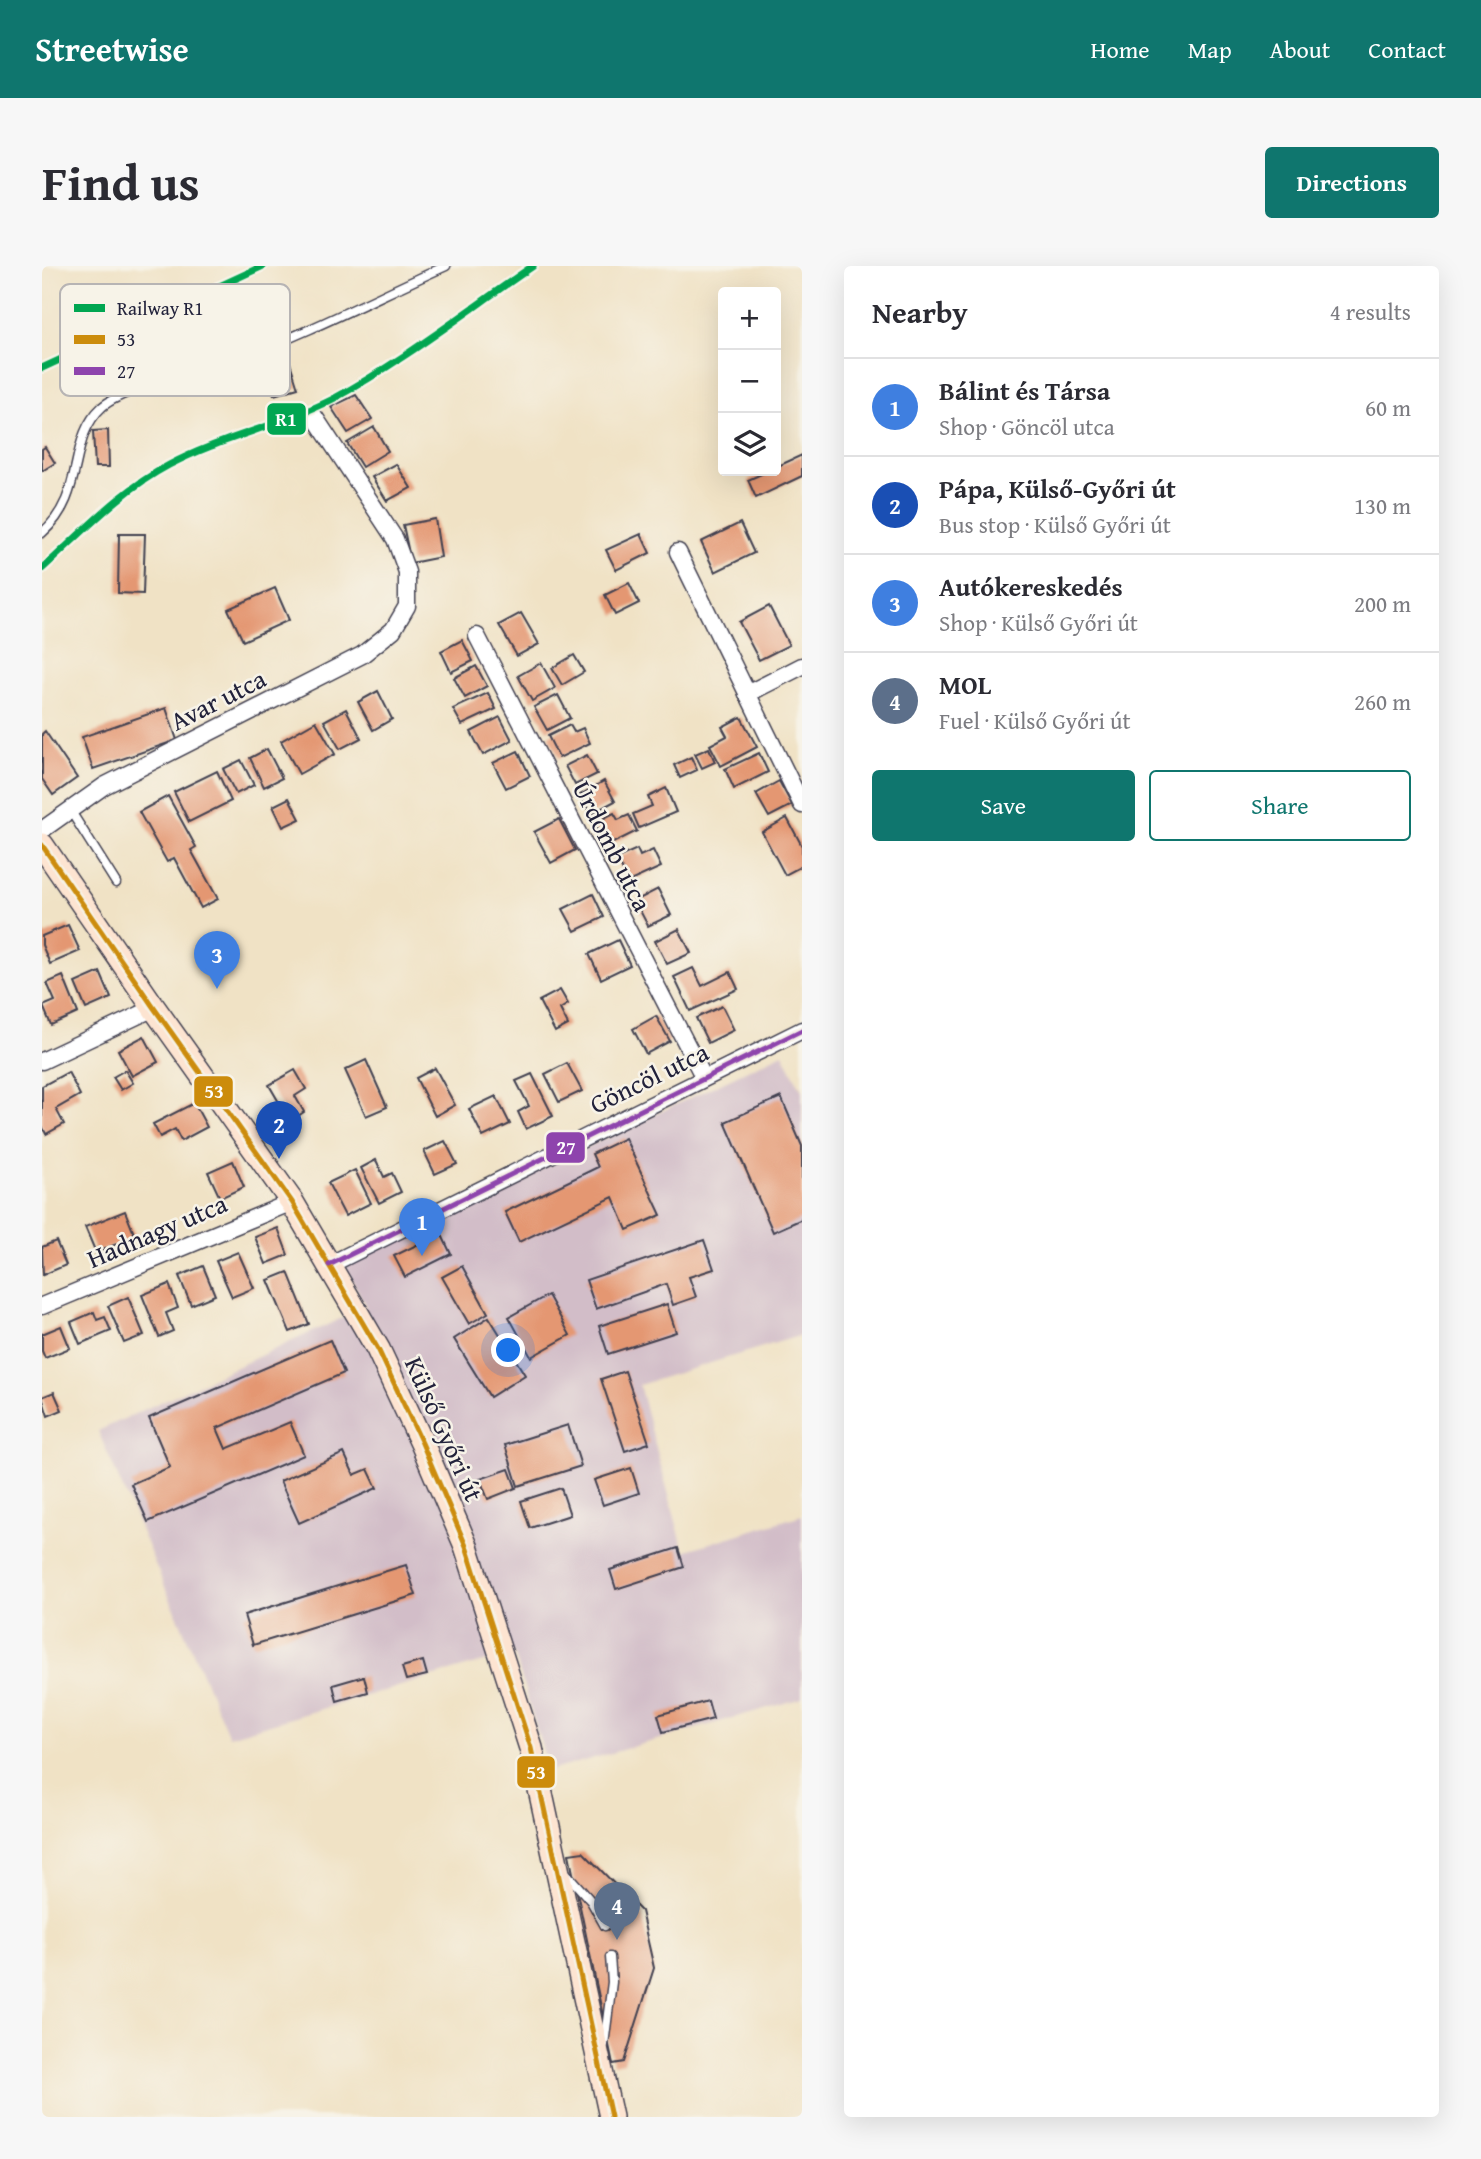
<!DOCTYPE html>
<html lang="en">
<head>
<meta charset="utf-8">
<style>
  body { margin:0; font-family:"Gentium Book Plus",serif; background:#f7f7f7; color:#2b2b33 }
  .controls { position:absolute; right:21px; top:21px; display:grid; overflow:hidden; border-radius:7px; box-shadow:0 7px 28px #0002 }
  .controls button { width:63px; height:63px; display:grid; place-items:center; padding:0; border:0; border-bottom:2px solid #e1e1e2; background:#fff; color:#2b2b33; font:35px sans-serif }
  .you { position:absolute; left:467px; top:1085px; width:24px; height:24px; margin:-18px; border:5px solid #fff; border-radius:50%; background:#1a73e8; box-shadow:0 0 0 10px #1a73e833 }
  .badge { display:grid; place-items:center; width:46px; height:46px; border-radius:50%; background:#0f766e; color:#fff; font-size:23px; font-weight:700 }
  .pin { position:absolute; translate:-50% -58px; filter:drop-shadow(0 2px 4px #0008) }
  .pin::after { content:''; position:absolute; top:37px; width:24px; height:21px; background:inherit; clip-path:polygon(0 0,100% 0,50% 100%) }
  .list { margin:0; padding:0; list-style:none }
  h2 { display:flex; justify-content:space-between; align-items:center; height:91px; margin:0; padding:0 28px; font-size:30px }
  h2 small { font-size:23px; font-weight:400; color:#7c7c81 }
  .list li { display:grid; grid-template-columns:46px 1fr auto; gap:21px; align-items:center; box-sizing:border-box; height:98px; padding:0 28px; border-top:2px solid #e1e1e2 }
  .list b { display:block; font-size:26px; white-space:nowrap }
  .list p { margin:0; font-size:23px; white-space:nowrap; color:#7c7c81 }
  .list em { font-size:23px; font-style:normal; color:#7c7c81 }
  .actions { display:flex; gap:14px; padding:21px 28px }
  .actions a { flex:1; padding:16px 0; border:2px solid #0f766e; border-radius:7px; text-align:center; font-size:24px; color:#0f766e }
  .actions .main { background:#0f766e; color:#fff }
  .icon { flex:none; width:38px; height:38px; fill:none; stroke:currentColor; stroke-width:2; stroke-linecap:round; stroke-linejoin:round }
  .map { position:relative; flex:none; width:760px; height:1851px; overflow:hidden; border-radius:7px }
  header { display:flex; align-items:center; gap:42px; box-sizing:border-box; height:98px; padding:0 35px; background:#0f766e; color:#fff }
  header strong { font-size:33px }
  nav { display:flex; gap:38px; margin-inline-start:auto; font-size:24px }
  .intro { display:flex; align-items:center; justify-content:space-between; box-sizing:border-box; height:168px; padding:0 42px }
  h1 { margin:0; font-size:49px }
  .button { padding:18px 32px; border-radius:7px; background:#0f766e; color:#fff; font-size:24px; font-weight:700 }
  main { display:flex; gap:42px; padding:0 42px }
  aside { flex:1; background:#fff; border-radius:7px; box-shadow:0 7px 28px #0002 }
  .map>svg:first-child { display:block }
  .industrial { fill:#d2bdc8 }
  .building { fill:#e49772 }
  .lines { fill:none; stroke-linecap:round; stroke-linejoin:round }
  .lane-casing { stroke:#413f50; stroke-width:11 }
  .street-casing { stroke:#413f50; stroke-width:19 }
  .secondary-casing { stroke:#413f50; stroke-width:26 }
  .lane { stroke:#fff; stroke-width:8 }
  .street { stroke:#fff; stroke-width:16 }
  .secondary { stroke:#fde4d1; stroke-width:23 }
  .bus-1-casing { stroke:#f7f3e8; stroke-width:10 }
  .bus-2-casing { stroke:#f7f3e8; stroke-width:10 }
  .bus-1 { stroke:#cc8c0c; stroke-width:5 }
  .bus-2 { stroke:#8e44ad; stroke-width:5 }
  .rail-1-casing { stroke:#f7f3e8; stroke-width:12 }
  .rail-1 { stroke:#00a651; stroke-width:7 }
  .labels { text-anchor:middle; stroke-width:5; stroke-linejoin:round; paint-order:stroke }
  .street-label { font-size:26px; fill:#22223b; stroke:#f7f3e8 }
  .key { fill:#f7f3e8; stroke:#b7b4b4; stroke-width:2 }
  .key-label { font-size:19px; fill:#22223b }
  .line-badge { stroke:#f7f3e8; stroke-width:2.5 }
  .badge-label { font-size:19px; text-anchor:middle; font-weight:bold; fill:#fff }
</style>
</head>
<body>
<header>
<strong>Streetwise</strong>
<nav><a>Home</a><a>Map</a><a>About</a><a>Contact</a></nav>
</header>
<div class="intro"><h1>Find us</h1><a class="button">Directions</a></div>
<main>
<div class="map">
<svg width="760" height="1851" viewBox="0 0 760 1851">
  <rect width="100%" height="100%" fill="#f7f3e8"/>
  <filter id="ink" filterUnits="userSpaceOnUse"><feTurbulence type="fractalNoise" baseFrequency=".0143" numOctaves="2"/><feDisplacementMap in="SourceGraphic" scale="14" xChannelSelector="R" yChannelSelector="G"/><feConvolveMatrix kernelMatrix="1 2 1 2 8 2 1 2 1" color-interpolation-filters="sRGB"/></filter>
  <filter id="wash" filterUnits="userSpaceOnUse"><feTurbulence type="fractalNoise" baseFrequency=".00686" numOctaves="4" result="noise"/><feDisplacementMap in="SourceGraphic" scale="28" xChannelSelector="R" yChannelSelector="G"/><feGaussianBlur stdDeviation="1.57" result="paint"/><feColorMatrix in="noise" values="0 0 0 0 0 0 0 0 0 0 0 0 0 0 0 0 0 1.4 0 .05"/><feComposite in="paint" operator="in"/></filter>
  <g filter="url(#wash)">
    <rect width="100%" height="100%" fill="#f0e2c5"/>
    <!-- industrial -->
    <polygon class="industrial" points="741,787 760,825 760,1069 597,1119 642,1285 760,1249 760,1432 507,1505 472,1387 187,1470 56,1165 324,1041 302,998"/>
    <g id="blocks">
      <!-- building -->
      <g class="building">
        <polygon points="245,87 256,122 232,129 222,94"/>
        <polygon points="314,129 330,153 306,167 289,141"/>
        <polygon points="332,161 346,185 320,201 305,177"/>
        <polygon points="66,164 67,201 53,201 51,165"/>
        <polygon points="3,181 13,197 0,205 0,183"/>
        <polygon points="760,189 760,210 714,232 706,214 726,205 734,205 734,201"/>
        <polygon points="354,198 369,222 345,235 330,211"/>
        <polygon points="393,253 399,291 369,297 361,259"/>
        <polygon points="698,257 712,287 673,306 659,276"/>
        <polygon points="77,268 103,268 101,328 76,327"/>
        <polygon points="599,268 608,287 574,304 564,284"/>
        <polygon points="587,317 597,337 573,349 563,329"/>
        <polygon points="233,322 247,354 201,375 186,343"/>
        <polygon points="727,340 747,379 717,394 697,356"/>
        <polygon points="479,347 497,378 475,390 457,359"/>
        <polygon points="420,374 431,395 409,406 399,385"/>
        <polygon points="532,389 542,406 520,419 510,402"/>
        <polygon points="499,397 513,422 490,435 476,410"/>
        <polygon points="434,400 445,420 423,432 412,412"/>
        <polygon points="336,425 350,453 331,464 316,436"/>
        <polygon points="446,427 454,443 420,459 411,443"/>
        <polygon points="516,429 528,452 505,464 492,441"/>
        <polygon points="124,442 135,474 51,503 40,471"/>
        <polygon points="304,443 319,472 298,483 282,455"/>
        <polygon points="458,451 470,474 441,489 429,466"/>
        <polygon points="699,451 715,481 679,500 668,479 685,470 680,461"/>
        <polygon points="274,455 293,488 257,508 239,475"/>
        <polygon points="528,459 532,466 541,462 548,477 517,492 506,470"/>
        <polygon points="3,465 35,512 11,529 0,513 0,468"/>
        <polygon points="667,482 673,496 660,502 653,488"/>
        <polygon points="225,483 240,512 222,521 208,492"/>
        <polygon points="476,485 488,510 464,522 451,497"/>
        <polygon points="717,487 726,506 692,523 683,503"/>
        <polygon points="545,489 555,508 533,519 523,500"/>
        <polygon points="649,491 655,504 638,512 632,499"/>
        <polygon points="199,494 212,519 194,528 181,503"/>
        <polygon points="175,505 189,535 147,556 132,526"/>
        <polygon points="562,515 573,535 549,548 538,529"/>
        <polygon points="737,515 750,539 727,551 714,528"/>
        <polygon points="624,522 634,546 597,562 591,548 610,540 606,531"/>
        <polygon points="126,530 154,581 149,584 176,633 159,642 132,592 125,596 97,546"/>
        <polygon points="247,532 258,553 241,561 231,540"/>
        <polygon points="572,547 576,554 587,549 595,565 563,581 552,557"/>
        <polygon points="745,552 760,580 760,600 743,609 720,566"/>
        <polygon points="517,553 533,584 509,597 492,566"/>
        <polygon points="595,583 598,590 611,584 619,601 586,616 575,592"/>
        <polygon points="616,623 629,649 606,660 593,635"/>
        <polygon points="551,628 562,651 533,665 521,643"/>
        <polygon points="26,659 38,685 8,698 0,679 0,670"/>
        <polygon points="637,663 649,687 625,698 613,675"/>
        <polygon points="576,674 588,699 559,713 547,688"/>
        <polygon points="651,702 660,720 688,706 696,723 648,745 632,711"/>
        <polygon points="58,706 69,732 44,743 33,717"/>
        <polygon points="21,710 36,747 9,759 1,740 13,735 5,717"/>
        <polygon points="518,724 526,738 518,743 526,759 513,766 497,735"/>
        <polygon points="680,740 692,764 666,777 654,752"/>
        <polygon points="614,750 628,775 604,788 591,763"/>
        <polygon points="102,770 116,796 90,810 76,784"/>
        <polygon points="324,794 345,841 324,850 303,804"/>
        <polygon points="525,797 540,825 517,836 503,808"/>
        <polygon points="393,802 413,839 393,850 374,812"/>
        <polygon points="83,804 91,817 79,824 71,811"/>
        <polygon points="253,804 264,823 253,830 262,846 248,855 227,819"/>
        <polygon points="26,806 38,829 14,843 22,858 4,868 0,860 0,820"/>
        <polygon points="490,808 511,850 484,863 476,846 487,840 474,815"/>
        <polygon points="454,830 468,858 441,871 427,843"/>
        <polygon points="739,831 760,880 760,953 731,966 683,856"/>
        <polygon points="152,837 165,861 139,875 133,863 118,871 111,858"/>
        <polygon points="583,872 619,949 585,964 571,931 477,976 463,946 556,901 550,888"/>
        <polygon points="403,875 415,898 393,908 382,885"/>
        <polygon points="334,894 342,911 350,907 359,926 337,937 319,902"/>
        <polygon points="191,895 202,921 178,932 166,906"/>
        <polygon points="313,904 329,937 303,950 286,917"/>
        <polygon points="83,945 93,970 54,987 43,961"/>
        <polygon points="236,962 246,989 224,998 213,971"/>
        <polygon points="399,967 409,988 363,1011 352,990"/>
        <polygon points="662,974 672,1003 647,1011 654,1031 631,1039 624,1018 554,1043 544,1014"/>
        <polygon points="14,975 24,999 1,1009 0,981"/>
        <polygon points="196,986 212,1022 190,1031 174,995"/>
        <polygon points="161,1000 173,1029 149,1039 137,1010"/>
        <polygon points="420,1000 446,1047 427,1058 400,1011"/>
        <polygon points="246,1006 267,1058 248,1066 226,1014"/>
        <polygon points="127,1018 136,1042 124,1047 131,1065 117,1071 100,1029"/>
        <polygon points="506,1029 528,1069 489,1091 467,1051"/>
        <polygon points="86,1031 102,1069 82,1077 66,1040"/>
        <polygon points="625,1038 634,1066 566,1088 557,1060"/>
        <polygon points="52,1046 55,1054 63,1051 69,1065 38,1078 29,1056"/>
        <polygon points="447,1051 483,1109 448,1131 412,1073"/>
        <polygon points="19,1060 28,1082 3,1092 0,1085 0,1068"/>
        <polygon points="288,1074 302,1107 175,1162 184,1183 248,1156 262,1189 106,1256 89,1218 128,1201 107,1152"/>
        <polygon points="583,1105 607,1177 583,1185 559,1113"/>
        <polygon points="12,1126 20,1144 6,1150 0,1131"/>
        <polygon points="526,1159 539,1200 476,1220 463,1179"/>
        <polygon points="302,1187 312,1209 326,1203 335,1222 257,1257 238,1215"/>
        <polygon points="589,1202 597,1227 561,1239 552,1214"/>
        <polygon points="467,1203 474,1222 446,1233 438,1213"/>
        <polygon points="519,1222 528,1249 488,1262 479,1235"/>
        <polygon points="636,1282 642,1301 574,1323 568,1304"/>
        <polygon points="364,1299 374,1329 211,1379 202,1349"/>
        <polygon points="381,1395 385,1409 364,1414 360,1401"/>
        <polygon points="322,1410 326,1426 295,1435 291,1419"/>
        <polygon points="666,1435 671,1453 621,1466 616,1449"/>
        <polygon points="541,1586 599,1645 612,1702 582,1796 571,1798 527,1588"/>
      </g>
    </g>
  </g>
  <g filter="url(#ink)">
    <use href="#blocks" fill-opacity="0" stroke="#413f50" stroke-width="2"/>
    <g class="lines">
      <!-- lane casing -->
      <g class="lane-casing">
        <g id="lane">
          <path d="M 0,267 C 45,228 24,174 60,141 C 84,120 162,105 195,93 C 266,67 335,31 404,0"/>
          <polyline points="28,544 74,617"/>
          <polyline points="524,1607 549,1635 563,1660"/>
          <polyline points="562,1779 570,1716 568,1691"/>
        </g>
      </g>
      <!-- street casing -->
      <g class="street-casing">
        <g id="street">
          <polyline points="636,286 760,539"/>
          <polyline points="435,370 662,812"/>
          <polyline points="705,428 760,400"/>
          <polyline points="0,564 62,520 320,389 351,364 365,340 365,306 353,273 272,150"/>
          <polyline points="0,795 112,742"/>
          <polyline points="287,999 760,764"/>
          <polyline points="0,1040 250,936"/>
        </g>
      </g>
      <!-- secondary casing -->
      <g class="secondary-casing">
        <polyline id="secondary" points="0,579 112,742 250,936 336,1083 380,1177 424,1280 489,1482 569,1851"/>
      </g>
      <!-- lane -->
      <use href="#lane" class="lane"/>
      <!-- street -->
      <use href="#street" class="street"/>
      <!-- secondary -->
      <use href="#secondary" class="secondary"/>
      <!-- bus-1 casing -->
      <g class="bus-1-casing">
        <polyline id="bus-1" points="0,579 112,742 250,936 336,1083 380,1177 424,1280 489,1482 569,1851"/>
      </g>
      <!-- bus-2 casing -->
      <g class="bus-2-casing">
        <polyline id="bus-2" points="287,999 760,764"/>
      </g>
      <!-- bus-1 -->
      <use href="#bus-1" class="bus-1"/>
      <!-- bus-2 -->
      <use href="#bus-2" class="bus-2"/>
      <!-- rail-1 casing -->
      <g class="rail-1-casing">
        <g id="rail-1">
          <polyline points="0,102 221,0"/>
          <path d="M 0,303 C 41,266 78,225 127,199 C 180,171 238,160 291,133 C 361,95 425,45 491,0"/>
        </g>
      </g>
      <!-- rail-1 -->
      <use href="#rail-1" class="rail-1"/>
    </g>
  </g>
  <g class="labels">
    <!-- street labels -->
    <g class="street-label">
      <text transform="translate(176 434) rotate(-27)" y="9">Avar utca</text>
      <text transform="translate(570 580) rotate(63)" y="9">Úrdomb utca</text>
      <text transform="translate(607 812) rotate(-26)" y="9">Göncöl utca</text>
      <text transform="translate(115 965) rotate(-23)" y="9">Hadnagy utca</text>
      <text transform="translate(402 1163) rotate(66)" y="9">Külső Győri út</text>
    </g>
  </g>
  <!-- legend -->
  <rect x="18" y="18" width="230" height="112" rx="10" class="key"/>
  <rect x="32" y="38" width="31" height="8" fill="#00a651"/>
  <rect x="32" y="69" width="31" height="9" fill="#cc8c0c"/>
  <rect x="32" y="101" width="31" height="8" fill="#8e44ad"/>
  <g class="key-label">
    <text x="75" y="49">Railway R1</text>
    <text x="75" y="80">53</text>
    <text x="75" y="112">27</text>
  </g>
  <g class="line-badge">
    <rect x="224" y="136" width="41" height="34" rx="7" fill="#00a651"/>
    <rect x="151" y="809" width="41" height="33" rx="7" fill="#cc8c0c"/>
    <rect x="503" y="865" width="41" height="33" rx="7" fill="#8e44ad"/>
    <rect x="474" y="1489" width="40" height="34" rx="7" fill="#cc8c0c"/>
  </g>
  <g class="badge-label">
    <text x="244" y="160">R1</text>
    <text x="172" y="832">53</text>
    <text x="524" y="888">27</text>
    <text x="494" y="1513">53</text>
  </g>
</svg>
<div class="controls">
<button>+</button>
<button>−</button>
<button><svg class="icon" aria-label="layers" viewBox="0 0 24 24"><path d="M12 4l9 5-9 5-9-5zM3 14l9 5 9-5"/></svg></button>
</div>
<div class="you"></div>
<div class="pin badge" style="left:380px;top:990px;background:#3f7fe0">1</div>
<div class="pin badge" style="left:237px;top:893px;background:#1a4fb4">2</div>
<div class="pin badge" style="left:175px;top:723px;background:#3f7fe0">3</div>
<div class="pin badge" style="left:575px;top:1674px;background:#5c6f8a">4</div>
</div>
<aside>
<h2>Nearby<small>4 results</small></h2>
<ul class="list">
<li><span class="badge" style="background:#3f7fe0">1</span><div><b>Bálint és Társa</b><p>Shop · Göncöl utca</p></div><em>60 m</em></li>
<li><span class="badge" style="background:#1a4fb4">2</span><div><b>Pápa, Külső-Győri út</b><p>Bus stop · Külső Győri út</p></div><em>130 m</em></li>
<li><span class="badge" style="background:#3f7fe0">3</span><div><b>Autókereskedés</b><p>Shop · Külső Győri út</p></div><em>200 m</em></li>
<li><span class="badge" style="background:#5c6f8a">4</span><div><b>MOL</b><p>Fuel · Külső Győri út</p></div><em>260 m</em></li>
</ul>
<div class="actions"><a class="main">Save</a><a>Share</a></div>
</aside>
</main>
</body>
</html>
